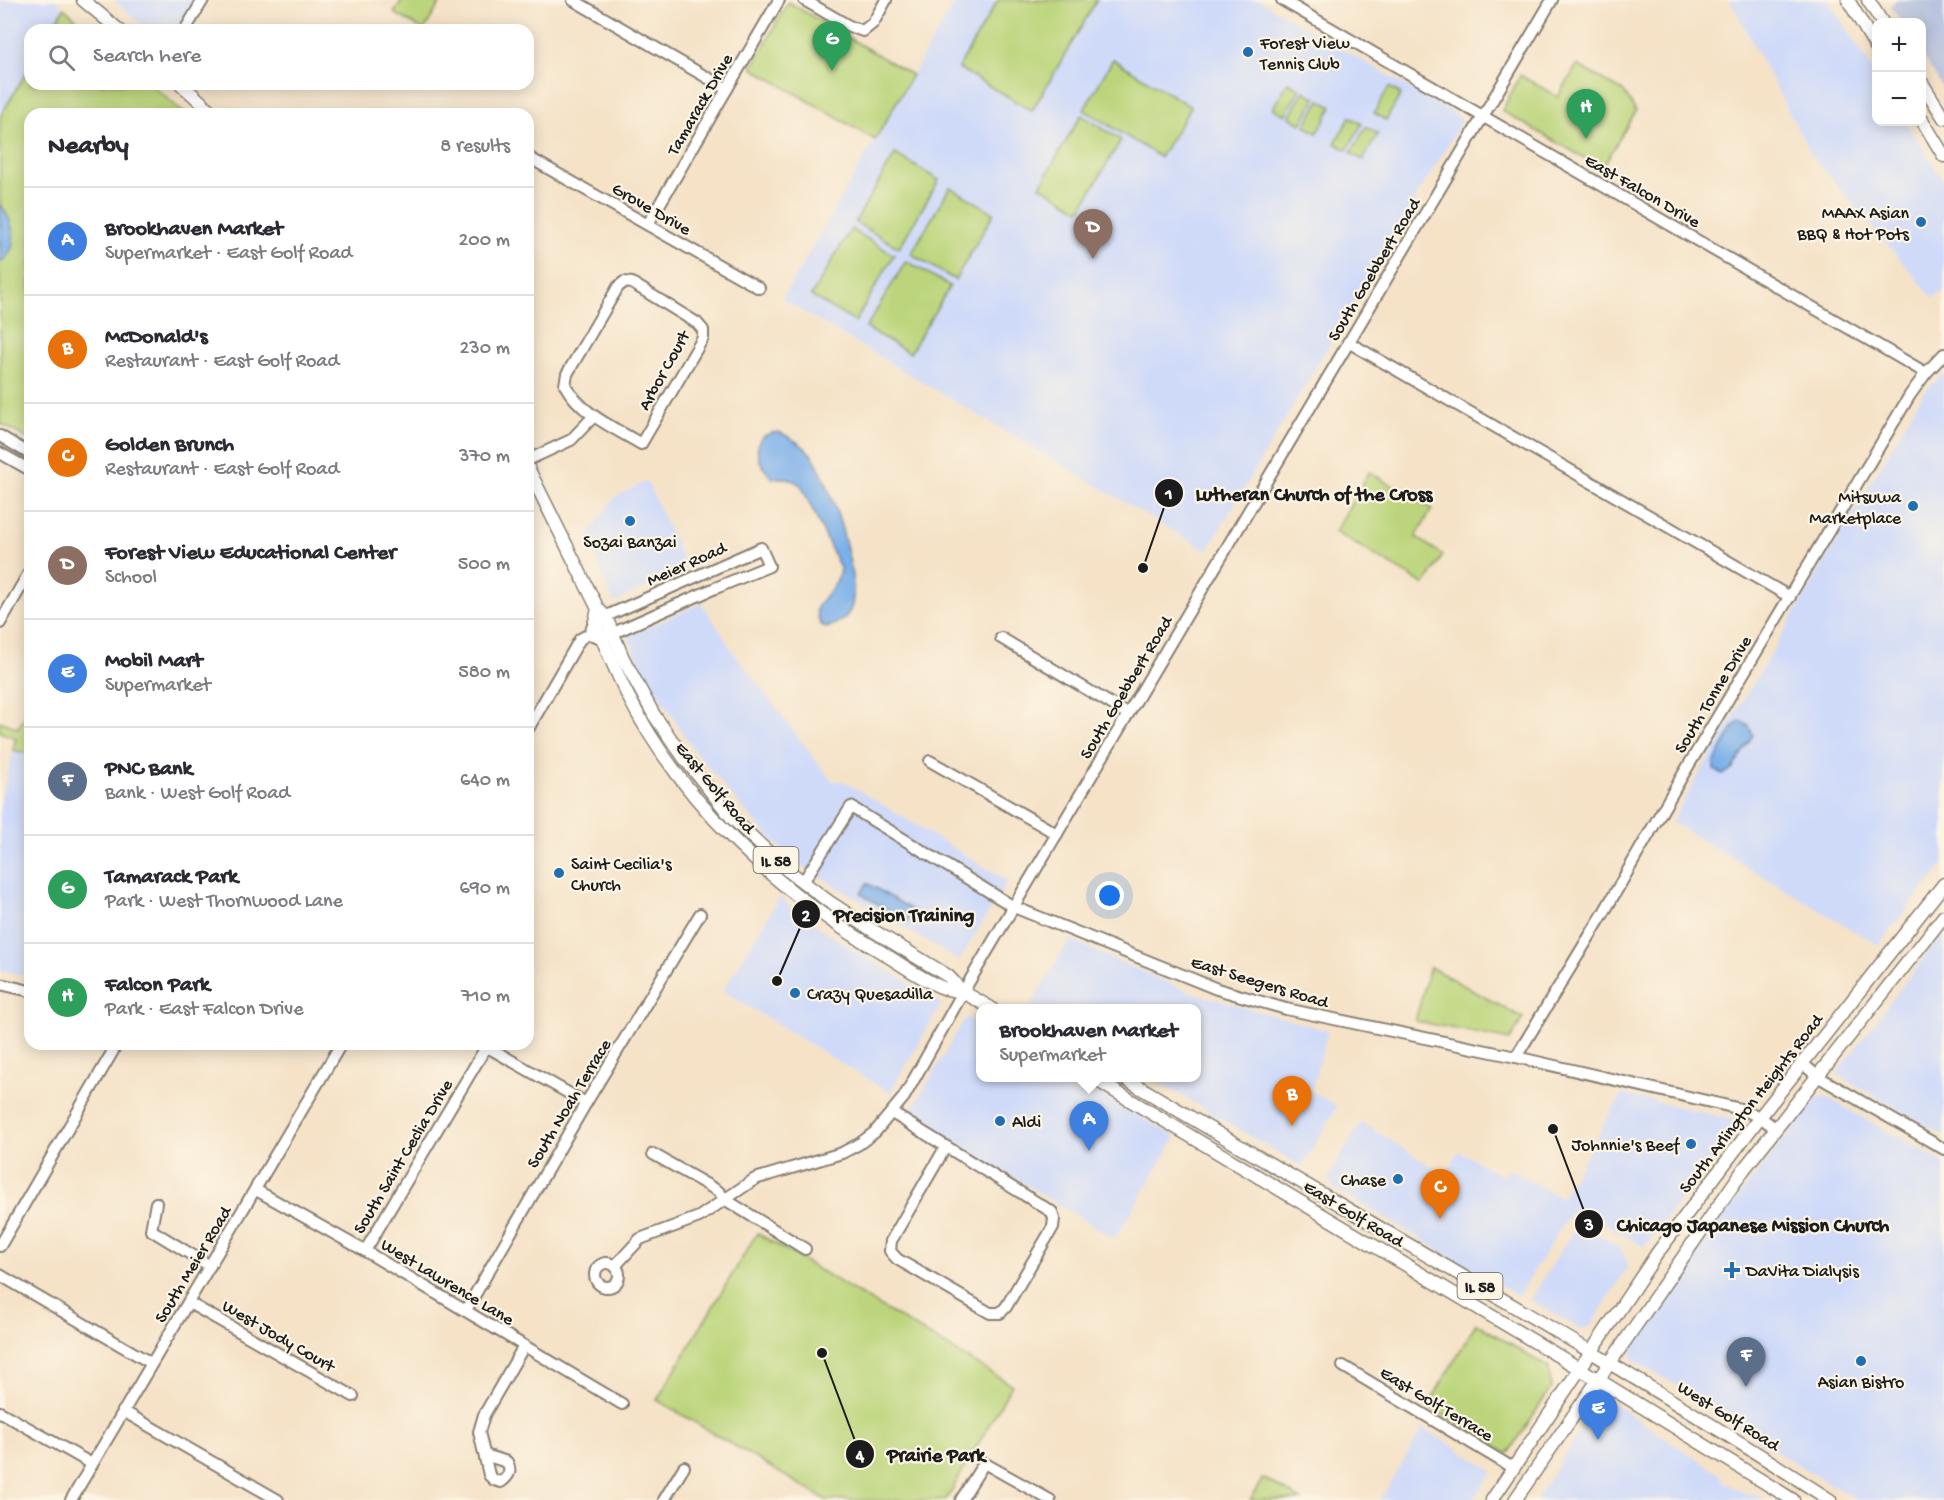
<!DOCTYPE html>
<html lang="en">
<head>
<meta charset="utf-8">
<style>
  body { margin:0; font-family:"Gochi Hand",sans-serif; background:#f2f2f3; color:#2b2b33 }
  .controls { position:absolute; right:18px; top:18px; display:grid; overflow:hidden; border-radius:12px; box-shadow:0 3px 15px #0003 }
  .controls button { width:54px; height:54px; display:grid; place-items:center; padding:0; border:0; border-bottom:2px solid #e1e1e2; background:#fff; color:#2b2b33; font:30px sans-serif }
  .you { position:absolute; left:1110px; top:896px; width:21px; height:21px; margin:-15px; border:4px solid #fff; border-radius:50%; background:#1a73e8; box-shadow:0 0 0 9px #1a73e833 }
  .badge { display:grid; place-items:center; width:39px; height:39px; border-radius:50%; background:#d93025; color:#fff; font-size:20px; font-weight:700 }
  .pin { position:absolute; translate:-50% -50px; filter:drop-shadow(0 2px 3px #0008) }
  .pin::after { content:''; position:absolute; top:32px; width:21px; height:18px; background:inherit; clip-path:polygon(0 0,100% 0,50% 100%) }
  .popup { position:absolute; left:976px; top:1004px; width:225px; height:78px; box-sizing:border-box; display:grid; place-content:center; border-radius:12px; background:#fff; filter:drop-shadow(0 2px 4px #0005); font-size:20px; white-space:nowrap; color:#7c7c81 }
  .popup b { font-size:22px; color:#2b2b33 }
  .popup::after { content:''; position:absolute; left:50%; top:100%; margin-left:-12px; border:12px solid transparent; border-top-color:#fff }
  .list { margin:0; padding:0; list-style:none }
  h2 { display:flex; justify-content:space-between; align-items:center; height:78px; margin:0; padding:0 24px; font-size:26px }
  h2 small { font-size:20px; font-weight:400; color:#7c7c81 }
  .list li { display:grid; grid-template-columns:39px 1fr auto; gap:18px; align-items:center; box-sizing:border-box; height:108px; padding:0 24px; border-top:2px solid #e1e1e2 }
  .list b { display:block; font-size:22px; white-space:nowrap }
  .list p { margin:0; font-size:20px; white-space:nowrap; color:#7c7c81 }
  .list em { font-size:20px; font-style:normal; color:#7c7c81 }
  .icon { flex:none; width:33px; height:33px; fill:none; stroke:currentColor; stroke-width:2; stroke-linecap:round; stroke-linejoin:round }
  .map { position:relative; flex:none; width:1944px; height:1500px; overflow:hidden }
  .search { position:absolute; background:#fff; box-shadow:0 3px 15px #0003; left:24px; top:24px; width:510px; height:66px; display:flex; align-items:center; gap:15px; box-sizing:border-box; padding:0 21px; border-radius:18px; color:#7c7c81; font-size:22px }
  .panel { position:absolute; background:#fff; box-shadow:0 3px 15px #0003; left:24px; top:108px; width:510px; height:942px; border-radius:18px }
  .map>svg:first-child { display:block }
  .built { fill:#cfdaf9 }
  .industrial { fill:#bac4de }
  .green { fill:#bcd57b; stroke:#6c784c; stroke-width:1.5 }
  .water { fill:#7cb0ea; stroke:#4c6683; stroke-width:1.5 }
  .lines { fill:none; stroke-linecap:round; stroke-linejoin:round }
  .minor-casing { stroke:#887f72; stroke-width:14 }
  .major-casing { stroke:#887f72; stroke-width:15 }
  .minor { stroke:#fff; stroke-width:10 }
  .major { stroke:#fff; stroke-width:12 }
  .poi-dot { fill:#1f6fb2; stroke:#fcf5e5; stroke-width:2 }
  .labels { text-anchor:middle; stroke-width:4.5; stroke-linejoin:round; paint-order:stroke }
  .shield { fill:#fcf5e5; stroke:#5f5d58; stroke-width:1.5 }
  .shield-label { font-size:16px; font-weight:bold; fill:#1c1c1c }
  .poi-label { font-size:18px; fill:#1c1c1c; stroke:#fcf5e5; text-anchor:start }
  .street-label { font-size:18px; fill:#1c1c1c; stroke:#fcf5e5 }
  .leader { fill:none; stroke:#1c1c1c; stroke-width:2 }
  .callout-dot { fill:#1c1c1c; stroke:#fcf5e5; stroke-width:2 }
  .mark-label { font-size:18px; text-anchor:middle; font-weight:bold; fill:#fff }
  .callout-label { font-size:20px; text-anchor:middle; font-weight:bold; fill:#1c1c1c; stroke:#fcf5e5; stroke-width:4.5; stroke-linejoin:round; paint-order:stroke }
</style>
</head>
<body>
<div class="map">
<svg width="1944" height="1500" viewBox="0 0 1944 1500">
  <rect width="100%" height="100%" fill="#fcf5e5"/>
  <filter id="ink" filterUnits="userSpaceOnUse"><feTurbulence type="fractalNoise" baseFrequency=".0167" numOctaves="2"/><feDisplacementMap in="SourceGraphic" scale="12" xChannelSelector="R" yChannelSelector="G"/><feConvolveMatrix kernelMatrix="1 2 1 2 8 2 1 2 1" color-interpolation-filters="sRGB"/></filter>
  <filter id="wash" filterUnits="userSpaceOnUse"><feTurbulence type="fractalNoise" baseFrequency=".008" numOctaves="4" result="noise"/><feDisplacementMap in="SourceGraphic" scale="24" xChannelSelector="R" yChannelSelector="G"/><feGaussianBlur stdDeviation="1.35" result="paint"/><feColorMatrix in="noise" values="0 0 0 0 0 0 0 0 0 0 0 0 0 0 0 0 0 1.4 0 .05"/><feComposite in="paint" operator="in"/></filter>
  <g filter="url(#wash)">
    <rect width="100%" height="100%" fill="#f5e2c7"/>
    <!-- built -->
    <g class="built">
      <polygon points="0,0 55,0 64,8 51,30 30,30 30,66 0,117"/>
      <polygon points="114,0 196,0 178,30 147,30"/>
      <polygon points="956,0 1258,0 1463,119 1207,551 782,299"/>
      <polygon points="1730,0 1828,0 1876,75 1876,122 1906,122 1944,181 1944,291 1933,298 1812,156"/>
      <polygon points="1944,373 1944,865 1878,945 1671,822 1801,603 1923,393"/>
      <polygon points="647,481 686,567 614,603 587,536 615,497"/>
      <polygon points="702,603 732,650 831,780 845,782 1008,881 959,961 796,862 768,836 733,797 693,749 644,672 628,636"/>
      <polygon points="13,750 30,754 30,977 0,970 0,804"/>
      <polygon points="780,897 798,913 843,943 942,1003 890,1093 723,991"/>
      <polygon points="1944,931 1944,1135 1836,1074"/>
      <polygon points="1070,940 1190,992 1328,1031 1311,1091 1337,1107 1302,1167 1152,1078 1197,1078 1197,1008 1034,1008 1030,1006"/>
      <polygon points="966,1017 981,1025 981,1078 1073,1078 1176,1137 1115,1239 907,1112 915,1104"/>
      <polygon points="1622,1094 1734,1120 1737,1126 1644,1247 1575,1206 1518,1296 1332,1187 1328,1178 1361,1122 1445,1175 1459,1151 1503,1177 1509,1168 1561,1198"/>
      <polygon points="1824,1096 1944,1163 1944,1500 1905,1500 1932,1455 1904,1500 1857,1500 1772,1449 1674,1384 1634,1361 1630,1347 1644,1323 1715,1226 1817,1098"/>
      <polygon points="1578,1223 1619,1247 1629,1265 1590,1327 1580,1329 1530,1300"/>
      <polygon points="1611,1402 1722,1476 1724,1482 1747,1494 1755,1493 1767,1500 1536,1500 1596,1406"/>
      <polygon points="1423,1428 1493,1471 1473,1500 1380,1500"/>
    </g>
    <!-- industrial -->
    <polygon class="industrial" points="1895,0 1944,0 1944,90 1922,55 1922,22 1901,22 1891,7"/>
    <!-- green -->
    <g class="green">
      <polygon points="402,0 442,0 424,30 394,13"/>
      <polygon points="998,0 1097,0 1032,111 958,68"/>
      <polygon points="788,2 912,75 875,140 752,68"/>
      <polygon points="64,8 89,30 51,30"/>
      <polygon points="1113,59 1191,107 1160,157 1084,110"/>
      <polygon points="1577,65 1623,91 1636,111 1602,168 1502,111 1520,75 1558,97"/>
      <polygon points="30,66 30,84 151,84 185,114 30,114 30,440 0,423 0,117"/>
      <polygon points="1288,82 1300,89 1285,115 1273,108"/>
      <polygon points="1389,87 1401,94 1386,120 1374,113"/>
      <polygon points="1304,91 1316,98 1301,124 1289,117"/>
      <polygon points="1320,100 1332,107 1317,133 1305,126"/>
      <polygon points="1081,115 1121,140 1080,210 1040,186"/>
      <polygon points="1350,117 1362,124 1347,150 1335,143"/>
      <polygon points="1366,127 1378,134 1363,160 1351,153"/>
      <polygon points="895,154 939,180 899,248 855,222"/>
      <polygon points="950,187 994,213 955,280 911,254"/>
      <polygon points="851,229 894,255 855,322 811,296"/>
      <polygon points="906,261 950,286 910,353 866,328"/>
      <polygon points="1369,472 1432,509 1416,537 1443,555 1425,585 1335,532"/>
      <polygon points="30,708 30,754 13,750 16,738 0,732 0,721 18,728"/>
      <polygon points="1430,967 1523,1018 1510,1040 1415,1021"/>
      <polygon points="757,1233 1012,1385 946,1500 826,1500 657,1400"/>
      <polygon points="1476,1323 1549,1368 1551,1388 1508,1454 1428,1406"/>
      <polygon points="1263,1478 1302,1500 1250,1500"/>
    </g>
    <!-- water -->
    <g class="water">
      <path d="M 0,204 C 14,222 21,248 0,263 Z"/>
      <path d="M 779,432 C 790,437 802,444 810,453 C 829,475 862,581 851,608 C 847,619 837,623 827,628 L 820,624 L 816,610 C 823,594 839,587 840,568 L 801,485 L 788,478 L 772,478 C 756,462 747,434 779,432 Z"/>
      <polygon points="1740,721 1749,726 1753,735 1732,770 1723,774 1714,770 1714,763 1734,726"/>
      <polygon points="867,883 914,911 907,922 861,894"/>
    </g>
  </g>
  <g filter="url(#ink)">
    <g class="lines">
      <!-- minor casing -->
      <g class="minor-casing">
        <g id="minor">
          <polyline points="573,0 727,89"/>
          <polyline points="804,0 849,26 863,31 873,23 886,0"/>
          <polyline points="1282,0 1926,373"/>
          <polyline points="185,30 203,0"/>
          <polyline points="528,157 759,288"/>
          <polyline points="648,224 779,0"/>
          <path d="M 624,282 L 632,283 L 697,323 L 703,330 L 703,338 L 641,444 C 613,427 581,414 565,385 L 567,374 L 618,287 Z"/>
          <polyline points="1348,342 1790,597"/>
          <polyline points="0,436 30,454"/>
          <polyline points="0,453 30,470"/>
          <polyline points="528,460 571,440 594,416"/>
          <polyline points="0,623 30,571"/>
          <polyline points="1001,638 1128,714"/>
          <polyline points="528,729 580,639 589,634 595,621 761,548 769,566 713,589 602,638 589,634"/>
          <polyline points="930,761 1057,834"/>
          <polyline points="803,882 851,807 1014,907 1217,989 1286,1009 1516,1057 1741,1109 1760,1117 1775,1128"/>
          <polyline points="0,984 30,991"/>
          <polyline points="482,1044 586,1103"/>
          <polyline points="1516,1057 1603,914 1681,778 1910,395 1926,373 1944,354"/>
          <polyline points="1802,1063 1817,1076 1944,1149"/>
          <polyline points="892,1113 1052,1212 1054,1219 1053,1227 1006,1307 1000,1313 990,1313 897,1259 890,1251 891,1241 945,1148"/>
          <polyline points="653,1154 718,1191 726,1200 805,1249"/>
          <polyline points="256,1190 365,1251 622,1404"/>
          <polyline points="156,1203 151,1230 210,1266"/>
          <polyline points="0,1246 117,1044"/>
          <polyline points="365,1251 486,1047"/>
          <circle cx="607" cy="1275" r="12"/>
          <polyline points="615,1266 640,1239 699,1217 755,1179 842,1153 859,1144 875,1132 904,1097 963,992 1552,0"/>
          <polyline points="0,1275 151,1363"/>
          <polyline points="189,1303 353,1396"/>
          <polyline points="466,1310 586,1103 700,914"/>
          <polyline points="1343,1366 1513,1468"/>
          <polyline points="123,1411 278,1500"/>
          <polyline points="0,1412 92,1464"/>
          <path d="M 485,1455 L 507,1462 C 512,1471 509,1476 501,1482 L 494,1480 L 489,1475 L 479,1432 L 484,1415 L 524,1346"/>
          <polyline points="71,1500 341,1044"/>
          <polyline points="664,1500 684,1467"/>
          <polyline points="961,1500 984,1463 1050,1500"/>
        </g>
      </g>
      <!-- major casing -->
      <g class="major-casing">
        <g id="major">
          <polyline points="83,0 119,30"/>
          <polyline points="1848,0 1876,47"/>
          <polyline points="1868,0 1882,22"/>
          <polyline points="1922,83 1944,118"/>
          <polyline points="181,84 214,114"/>
          <polyline points="1922,120 1944,156"/>
          <polyline points="528,468 598,609 606,617 623,658 654,715 685,759 732,818 786,869 828,901 869,928 948,976 963,992 991,1008"/>
          <path d="M 598,609 L 595,621 C 605,646 616,672 628,696 C 683,803 775,890 878,950 C 898,962 919,978 941,987 C 947,990 956,990 963,992"/>
          <polyline points="1093,1078 1597,1379 1793,1500"/>
          <path d="M 1124,1078 C 1359,1218 1600,1351 1830,1500"/>
          <polyline points="1492,1500 1658,1252 1760,1117 1944,884"/>
          <polyline points="1515,1500 1744,1169 1944,916"/>
        </g>
      </g>
      <!-- minor -->
      <use href="#minor" class="minor"/>
      <!-- major -->
      <use href="#major" class="major"/>
    </g>
  </g>
  <!-- markers -->
  <g class="poi-dot">
    <circle cx="1248" cy="52" r="6"/>
    <circle cx="1921" cy="222" r="6"/>
    <circle cx="1913" cy="506" r="6"/>
    <circle cx="630" cy="521" r="6"/>
    <circle cx="559" cy="873" r="6"/>
    <circle cx="795" cy="993" r="6"/>
    <circle cx="1000" cy="1121" r="6"/>
    <circle cx="1691" cy="1144" r="6"/>
    <circle cx="1398" cy="1179" r="6"/>
    <path d="M1729 1261h6v6h6v6h-6v6h-6v-6h-6v-6h6z"/>
    <circle cx="1861" cy="1361" r="6"/>
  </g>
  <g class="labels">
    <!-- shield labels -->
    <g class="shield">
      <rect x="753.5" y="847" width="45" height="26" rx="4.5"/>
      <rect x="1457.5" y="1273" width="45" height="26" rx="4.5"/>
    </g>
    <g class="shield-label">
      <text x="776" y="866">IL 58</text>
      <text x="1480" y="1292">IL 58</text>
    </g>
    <!-- poi labels -->
    <g class="poi-label">
      <text x="1260" y="48">Forest View<tspan x="1260" dy="21">Tennis Club</tspan></text>
      <text x="1909" y="218" text-anchor="end">MAAX Asian<tspan x="1909" dy="21">BBQ &amp; Hot Pots</tspan></text>
      <text x="1901" y="502" text-anchor="end">Mitsuwa<tspan x="1901" dy="21">Marketplace</tspan></text>
      <text x="630" y="547" text-anchor="middle">Sozai Banzai</text>
      <text x="571" y="869">Saint Cecilia's<tspan x="571" dy="21">Church</tspan></text>
      <text x="807" y="999">Crazy Quesadilla</text>
      <text x="1012" y="1127">Aldi</text>
      <text x="1679" y="1150" text-anchor="end">Johnnie's Beef</text>
      <text x="1386" y="1185" text-anchor="end">Chase</text>
      <text x="1746" y="1276">DaVita Dialysis</text>
      <text x="1861" y="1387" text-anchor="middle">Asian Bistro</text>
    </g>
    <!-- street labels -->
    <g class="street-label">
      <text transform="translate(699 104) rotate(-60)" y="6">Tamarack Drive</text>
      <text transform="translate(1643 190) rotate(30)" y="6">East Falcon Drive</text>
      <text transform="translate(652 208) rotate(30)" y="6">Grove Drive</text>
      <text transform="translate(1373 269) rotate(-59)" y="6">South Goebbert Road</text>
      <text transform="translate(663 370) rotate(-61)" y="6">Arbor Court</text>
      <text transform="translate(686 563) rotate(-24)" y="6">Meier Road</text>
      <text transform="translate(1125 687) rotate(-59)" y="6">South Goebbert Road</text>
      <text transform="translate(1712 694) rotate(-59)" y="6">South Tonne Drive</text>
      <text transform="translate(716 787) rotate(50)" y="6">East Golf Road</text>
      <text transform="translate(1260 981) rotate(17)" y="6">East Seegers Road</text>
      <text transform="translate(568 1103) rotate(-59)" y="6">South Noah Terrace</text>
      <text transform="translate(1750 1103) rotate(-52)" y="6">South Arlington Heights Road</text>
      <text transform="translate(402 1156) rotate(-59)" y="6">South Saint Ceclia Drive</text>
      <text transform="translate(1354 1213) rotate(31)" y="6">East Golf Road</text>
      <text transform="translate(192 1264) rotate(-59)" y="6">South Meier Road</text>
      <text transform="translate(448 1281) rotate(31)" y="6">West Lawrence Lane</text>
      <text transform="translate(279 1335) rotate(30)" y="6">West Jody Court</text>
      <text transform="translate(1437 1403) rotate(31)" y="6">East Golf Terrace</text>
      <text transform="translate(1729 1415) rotate(32)" y="6">West Golf Road</text>
    </g>
  </g>
  <!-- callouts -->
  <path class="leader" d="M1143 568L1169 493M777 981L806 914M1553 1129L1589 1224M822 1353L860 1454"/>
  <g class="callout-dot">
    <circle cx="1143" cy="568" r="6"/>
    <circle cx="777" cy="981" r="6"/>
    <circle cx="1553" cy="1129" r="6"/>
    <circle cx="822" cy="1353" r="6"/>
    <circle cx="1169" cy="493" r="15"/>
    <circle cx="806" cy="914" r="15"/>
    <circle cx="1589" cy="1224" r="15"/>
    <circle cx="860" cy="1454" r="15"/>
  </g>
  <g class="mark-label">
    <text x="1169" y="499">1</text>
    <text x="806" y="921">2</text>
    <text x="1589" y="1230">3</text>
    <text x="860" y="1461">4</text>
  </g>
  <g class="callout-label">
    <text x="1314" y="500">Lutheran Church of the Cross</text>
    <text x="904" y="921">Precision Training</text>
    <text x="1753" y="1231">Chicago Japanese Mission Church</text>
    <text x="936" y="1461">Prairie Park</text>
  </g>
</svg>
<div class="controls">
<button>+</button>
<button>−</button>
</div>
<div class="you"></div>
<div class="pin badge" style="left:1089px;top:1151px;background:#3f7fe0">A</div>
<div class="popup"><b>Brookhaven Market</b>Supermarket</div>
<div class="pin badge" style="left:1292px;top:1126px;background:#e8710a">B</div>
<div class="pin badge" style="left:1440px;top:1219px;background:#e8710a">C</div>
<div class="pin badge" style="left:1093px;top:259px;background:#8d6e63">D</div>
<div class="pin badge" style="left:1598px;top:1440px;background:#3f7fe0">E</div>
<div class="pin badge" style="left:1746px;top:1387px;background:#5c6f8a">F</div>
<div class="pin badge" style="left:832px;top:71px;background:#2e9e5b">G</div>
<div class="pin badge" style="left:1586px;top:139px;background:#2e9e5b">H</div>
<div class="search"><svg class="icon" aria-label="search" viewBox="0 0 24 24"><circle cx="10" cy="10" r="6"/><path d="M15 15l6 6"/></svg>Search here</div>
<section class="panel">
<h2>Nearby<small>8 results</small></h2>
<ul class="list">
<li><span class="badge" style="background:#3f7fe0">A</span><div><b>Brookhaven Market</b><p>Supermarket · East Golf Road</p></div><em>200 m</em></li>
<li><span class="badge" style="background:#e8710a">B</span><div><b>McDonald's</b><p>Restaurant · East Golf Road</p></div><em>230 m</em></li>
<li><span class="badge" style="background:#e8710a">C</span><div><b>Golden Brunch</b><p>Restaurant · East Golf Road</p></div><em>370 m</em></li>
<li><span class="badge" style="background:#8d6e63">D</span><div><b>Forest View Educational Center</b><p>School</p></div><em>500 m</em></li>
<li><span class="badge" style="background:#3f7fe0">E</span><div><b>Mobil Mart</b><p>Supermarket</p></div><em>580 m</em></li>
<li><span class="badge" style="background:#5c6f8a">F</span><div><b>PNC Bank</b><p>Bank · West Golf Road</p></div><em>640 m</em></li>
<li><span class="badge" style="background:#2e9e5b">G</span><div><b>Tamarack Park</b><p>Park · West Thornwood Lane</p></div><em>690 m</em></li>
<li><span class="badge" style="background:#2e9e5b">H</span><div><b>Falcon Park</b><p>Park · East Falcon Drive</p></div><em>710 m</em></li>
</ul>
</section>
</div>
</body>
</html>
